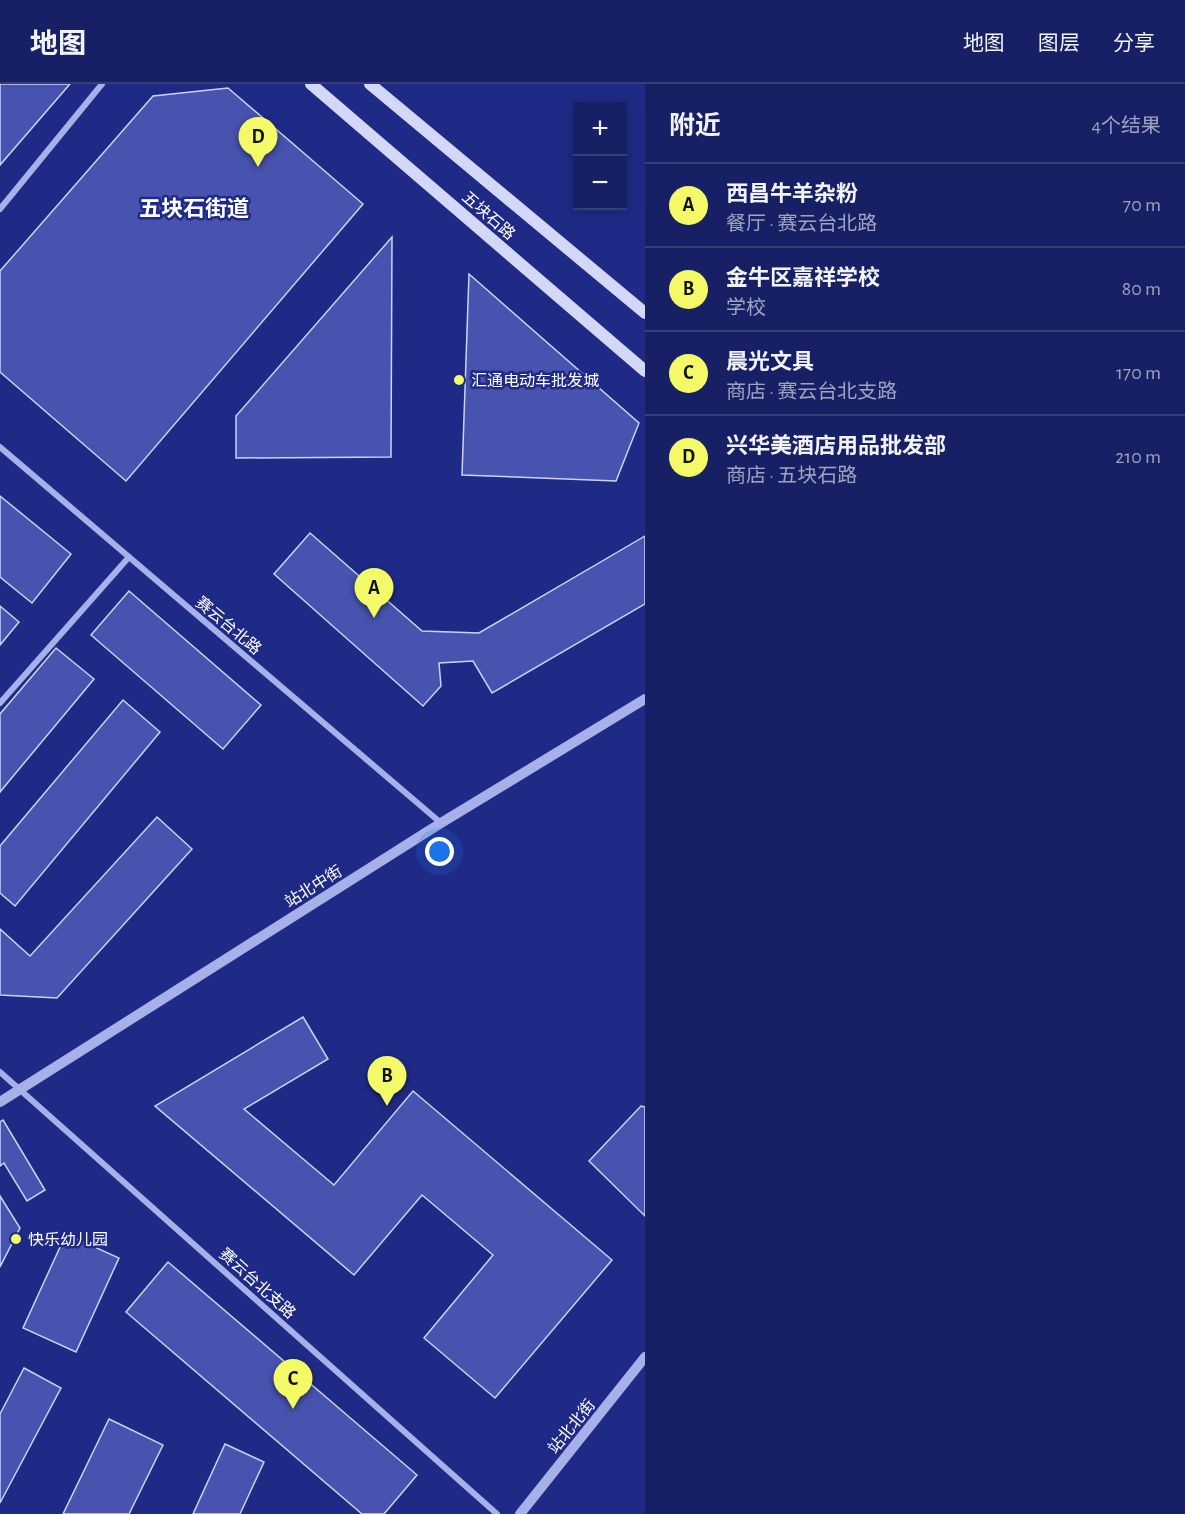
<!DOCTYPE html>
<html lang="zh">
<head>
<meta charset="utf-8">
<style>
  body { margin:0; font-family:"Alegreya Sans","Noto Sans SC",sans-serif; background:#20286a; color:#f1f3f6 }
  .controls { position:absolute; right:18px; top:18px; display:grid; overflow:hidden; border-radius:0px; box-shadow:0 3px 15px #0003 }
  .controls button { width:54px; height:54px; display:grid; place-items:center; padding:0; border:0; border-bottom:2px solid #363e78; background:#172064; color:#f1f3f6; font:30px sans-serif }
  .you { position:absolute; left:440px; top:768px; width:21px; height:21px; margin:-15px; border:4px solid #fff; border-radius:50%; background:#1a73e8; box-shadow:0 0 0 9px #1a73e833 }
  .badge { display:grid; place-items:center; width:39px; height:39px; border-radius:50%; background:#f3f967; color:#111; font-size:20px; font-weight:700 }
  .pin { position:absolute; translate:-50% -50px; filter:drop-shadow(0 2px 3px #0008) }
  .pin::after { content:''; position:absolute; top:32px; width:21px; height:18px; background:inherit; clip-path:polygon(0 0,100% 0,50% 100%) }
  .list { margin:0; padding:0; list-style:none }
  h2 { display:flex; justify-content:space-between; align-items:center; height:78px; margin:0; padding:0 24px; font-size:26px }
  h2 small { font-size:20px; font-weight:400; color:#9ea3bf }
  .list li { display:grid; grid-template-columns:39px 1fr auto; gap:18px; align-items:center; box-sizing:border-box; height:84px; padding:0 24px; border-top:2px solid #363e78 }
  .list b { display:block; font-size:22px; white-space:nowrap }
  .list p { margin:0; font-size:20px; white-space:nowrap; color:#9ea3bf }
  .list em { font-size:20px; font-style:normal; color:#9ea3bf }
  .map { position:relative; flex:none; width:645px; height:1430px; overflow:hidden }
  header { display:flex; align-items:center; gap:36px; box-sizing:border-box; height:84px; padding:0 30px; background:#172064; border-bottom:2px solid #363e78 }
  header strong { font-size:28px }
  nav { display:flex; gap:33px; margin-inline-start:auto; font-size:21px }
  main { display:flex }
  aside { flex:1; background:#172064 }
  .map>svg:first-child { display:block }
  .building { fill:#4753af; stroke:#ccd2f8; stroke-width:1.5 }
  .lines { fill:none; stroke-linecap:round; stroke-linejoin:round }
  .minor { stroke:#a8b0ea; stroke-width:6 }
  .tertiary { stroke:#a8b0ea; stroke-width:10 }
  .secondary { stroke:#d3d7f8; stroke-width:12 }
  .poi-dot { fill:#f3f967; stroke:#1f2a86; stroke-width:2 }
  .labels { text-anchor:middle; stroke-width:5; stroke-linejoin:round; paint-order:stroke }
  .street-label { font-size:16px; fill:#fff; stroke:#1f2a86 }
  .poi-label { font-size:16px; fill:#fff; stroke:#1f2a86; text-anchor:start }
  .district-label { font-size:22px; font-weight:bold; fill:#fff; stroke:#1f2a86 }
</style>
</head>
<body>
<header>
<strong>地图</strong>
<nav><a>地图</a><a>图层</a><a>分享</a></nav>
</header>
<main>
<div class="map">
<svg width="645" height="1430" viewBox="0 0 645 1430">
  <rect width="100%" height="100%" fill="#1f2a86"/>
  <!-- building -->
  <g class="building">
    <polygon points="0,0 70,0 0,81"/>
    <polygon points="228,4 363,120 126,397 0,288 0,187 153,12"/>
    <polygon points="392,153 391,373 236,374 236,332"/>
    <polygon points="469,190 639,339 616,397 462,391"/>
    <polygon points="0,412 71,470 32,519 0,493"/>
    <polygon points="310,449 422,547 479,549 645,452 645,520 492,609 473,577 439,579 441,602 423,622 274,490"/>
    <polygon points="129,507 261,621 223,665 91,551"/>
    <polygon points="0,522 19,538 0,561"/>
    <polygon points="56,564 94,595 0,708 0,630"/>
    <polygon points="123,616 160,648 15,822 0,809 0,762"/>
    <polygon points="157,733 192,765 57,914 0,911 0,845 30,872"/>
    <polygon points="303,933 328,975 244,1025 334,1101 413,1007 612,1176 495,1314 424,1254 493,1171 422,1111 354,1191 155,1022"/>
    <polygon points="641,1022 645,1023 645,1132 589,1077"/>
    <polygon points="3,1036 45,1106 27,1117 4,1079 0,1082 0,1038"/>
    <polygon points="0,1112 20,1144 0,1183"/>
    <polygon points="66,1150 119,1174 76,1268 23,1244"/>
    <polygon points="168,1178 417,1391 384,1430 362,1430 126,1228"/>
    <polygon points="24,1284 61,1304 0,1419 0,1330"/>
    <polygon points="109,1335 163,1361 129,1430 63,1430"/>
    <polygon points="225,1360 264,1378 240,1430 193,1430"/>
  </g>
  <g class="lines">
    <!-- minor -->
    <g class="minor">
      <polyline points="0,125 102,0"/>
      <polyline points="0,363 441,739"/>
      <polyline points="0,619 129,473"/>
      <polyline points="0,988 497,1430"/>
    </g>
    <!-- tertiary -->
    <g class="tertiary">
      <polyline points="0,1018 441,739 645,615"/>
      <polyline points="520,1430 645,1273"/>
    </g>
    <!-- secondary -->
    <g class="secondary">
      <polyline points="311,0 645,287"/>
      <polyline points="370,0 645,229"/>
    </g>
  </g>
  <!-- markers -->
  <g class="poi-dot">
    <circle cx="459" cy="296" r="6"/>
    <circle cx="16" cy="1155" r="6"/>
  </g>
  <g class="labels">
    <!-- street labels -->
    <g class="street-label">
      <text transform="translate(489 131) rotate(41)" y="6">五块石路</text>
      <text transform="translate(229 541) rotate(40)" y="6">赛云台北路</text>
      <text transform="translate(313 802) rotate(-32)" y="6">站北中街</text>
      <text transform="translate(258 1199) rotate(42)" y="6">赛云台北支路</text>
      <text transform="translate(571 1342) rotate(-51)" y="6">站北北街</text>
    </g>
    <!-- poi labels -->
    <g class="poi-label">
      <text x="471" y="302">汇通电动车批发城</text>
      <text x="28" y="1161">快乐幼儿园</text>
    </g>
    <!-- district labels -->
    <g class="district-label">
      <text x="194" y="132">五块石街道</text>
    </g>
  </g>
</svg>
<div class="controls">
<button>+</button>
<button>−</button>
</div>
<div class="you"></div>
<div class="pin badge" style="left:374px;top:534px">A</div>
<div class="pin badge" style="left:387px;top:1022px">B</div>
<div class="pin badge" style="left:293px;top:1325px">C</div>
<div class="pin badge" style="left:258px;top:83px">D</div>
</div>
<aside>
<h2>附近<small>4个结果</small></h2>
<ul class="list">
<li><span class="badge">A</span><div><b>西昌牛羊杂粉</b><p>餐厅 · 赛云台北路</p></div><em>70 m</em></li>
<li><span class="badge">B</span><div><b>金牛区嘉祥学校</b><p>学校</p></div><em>80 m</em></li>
<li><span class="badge">C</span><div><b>晨光文具</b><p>商店 · 赛云台北支路</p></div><em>170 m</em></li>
<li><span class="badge">D</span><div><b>兴华美酒店用品批发部</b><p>商店 · 五块石路</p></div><em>210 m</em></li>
</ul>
</aside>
</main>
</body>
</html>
